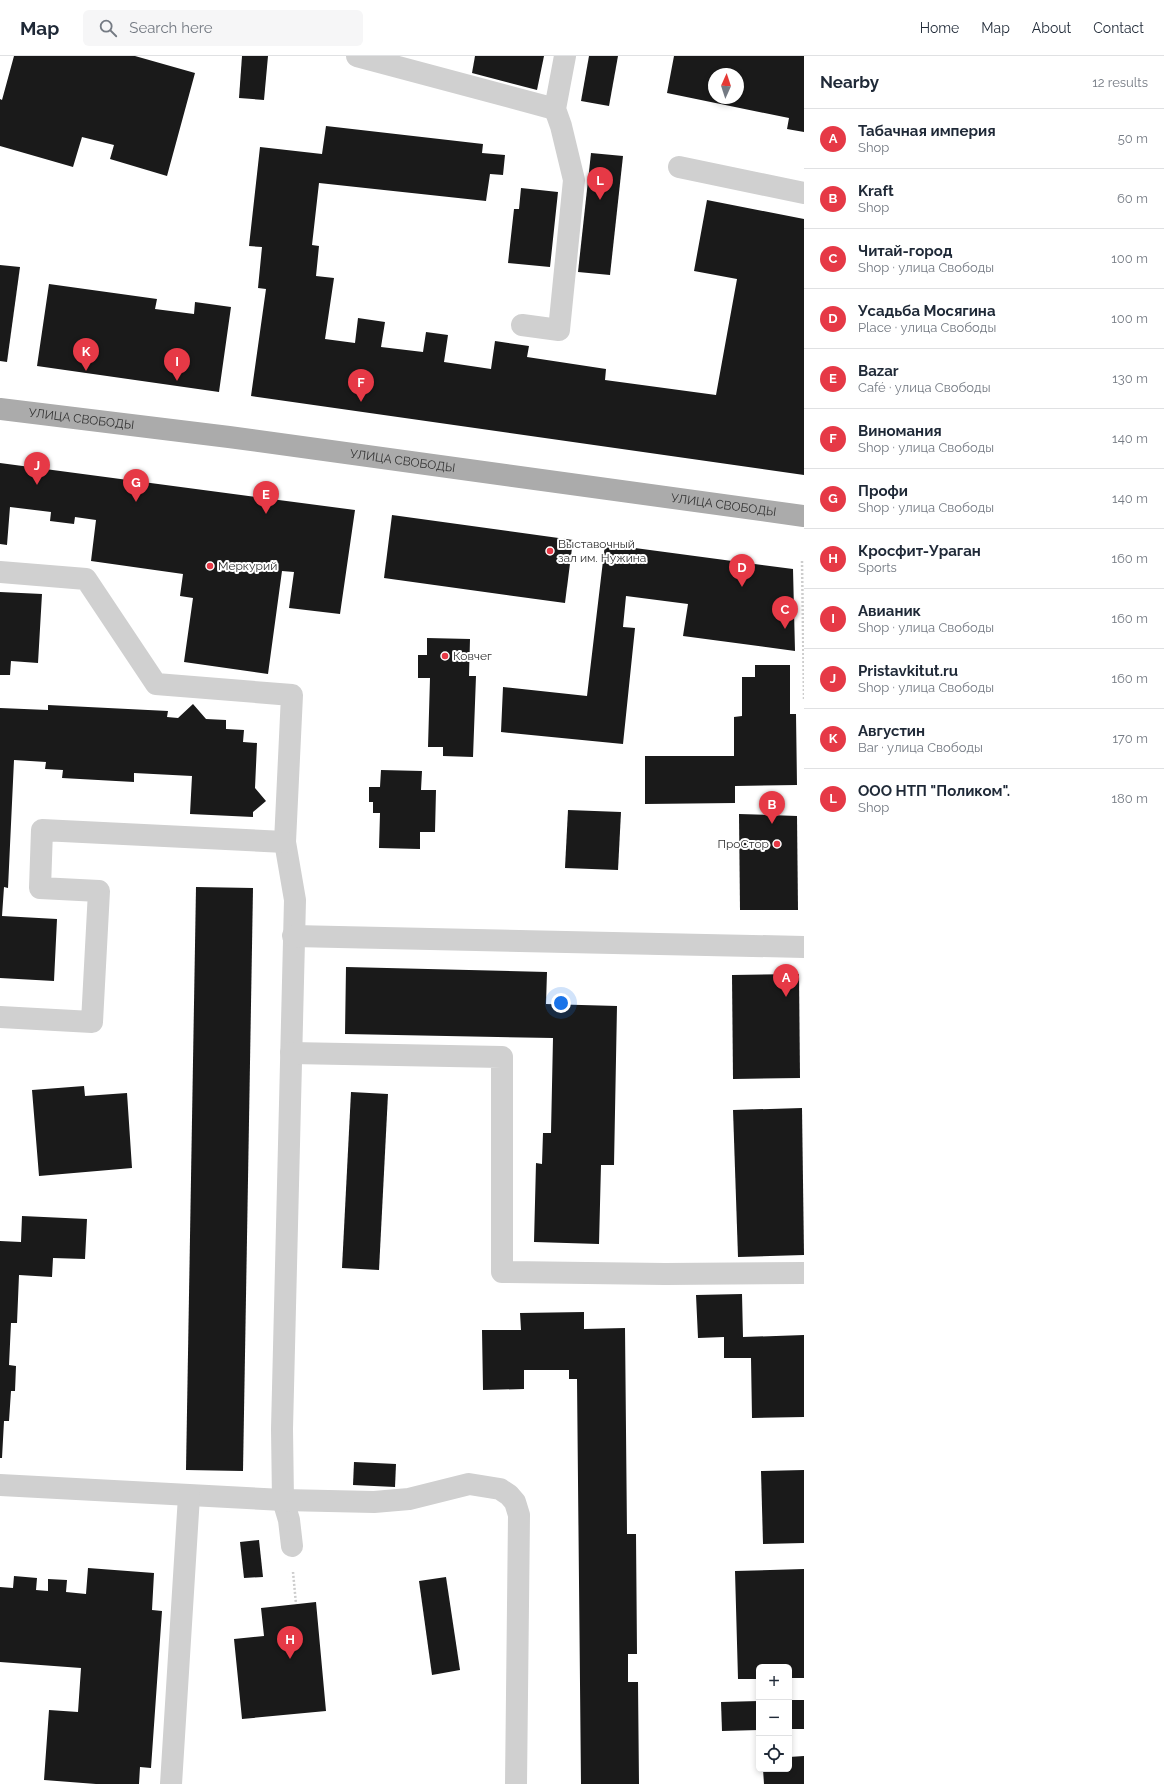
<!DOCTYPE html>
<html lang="en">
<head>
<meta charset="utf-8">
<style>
  body { margin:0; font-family:Raleway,sans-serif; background:#f6f6f7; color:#1f2937 }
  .controls { position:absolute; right:12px; bottom:12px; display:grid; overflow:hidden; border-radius:6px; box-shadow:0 2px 6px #0003 }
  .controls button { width:36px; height:36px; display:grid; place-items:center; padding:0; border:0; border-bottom:1px solid #e0e1e3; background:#fff; color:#1f2937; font:20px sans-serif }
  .compass { position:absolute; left:708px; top:12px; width:36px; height:36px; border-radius:50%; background:#fff; box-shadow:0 2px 6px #0003; rotate:3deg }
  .you { position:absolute; left:561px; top:947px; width:14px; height:14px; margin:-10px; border:3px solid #fff; border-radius:50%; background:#1a73e8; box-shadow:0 0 0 6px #1a73e833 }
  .badge { display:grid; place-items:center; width:26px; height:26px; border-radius:50%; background:#e63946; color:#fff; font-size:13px; font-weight:700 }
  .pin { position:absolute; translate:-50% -33px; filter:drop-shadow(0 1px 2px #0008) }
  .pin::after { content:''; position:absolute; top:21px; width:14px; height:12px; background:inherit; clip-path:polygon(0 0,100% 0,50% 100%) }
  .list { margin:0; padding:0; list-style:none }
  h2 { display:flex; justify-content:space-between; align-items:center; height:52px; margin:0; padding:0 16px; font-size:17px }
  h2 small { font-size:13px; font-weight:400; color:#747a83 }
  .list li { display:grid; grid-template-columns:26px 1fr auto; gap:12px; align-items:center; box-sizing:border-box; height:60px; padding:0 16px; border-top:1px solid #e0e1e3 }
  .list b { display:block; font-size:15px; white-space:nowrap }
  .list p { margin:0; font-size:13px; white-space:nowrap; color:#747a83 }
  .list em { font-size:13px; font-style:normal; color:#747a83 }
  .icon { flex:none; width:22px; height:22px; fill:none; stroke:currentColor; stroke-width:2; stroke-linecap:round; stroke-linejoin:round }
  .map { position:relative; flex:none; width:804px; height:1728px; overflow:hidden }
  header { display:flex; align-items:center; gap:24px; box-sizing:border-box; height:56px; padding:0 20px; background:#fff; border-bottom:1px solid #e0e1e3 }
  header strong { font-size:19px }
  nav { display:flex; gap:22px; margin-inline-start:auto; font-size:14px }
  .search { width:280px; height:36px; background:#f6f6f7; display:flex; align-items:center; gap:10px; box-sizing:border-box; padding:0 14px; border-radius:6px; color:#747a83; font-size:15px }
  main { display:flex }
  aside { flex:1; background:#fff }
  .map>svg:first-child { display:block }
  .building { fill:#1a1a1a; fill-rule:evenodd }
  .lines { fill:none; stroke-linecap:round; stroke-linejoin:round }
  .path { stroke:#cdcdcd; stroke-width:2.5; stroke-dasharray:2 2; stroke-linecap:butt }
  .minor { stroke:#d0d0d0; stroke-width:22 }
  .major { stroke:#ababab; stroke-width:22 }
  .poi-dot { fill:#e63946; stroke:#fff; stroke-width:1.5 }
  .labels { text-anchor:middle; stroke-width:4; stroke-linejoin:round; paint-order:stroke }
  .street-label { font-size:12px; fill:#333; stroke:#fff }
  .poi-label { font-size:12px; fill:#333; stroke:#fff; text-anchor:start }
</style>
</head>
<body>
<header>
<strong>Map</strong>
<div class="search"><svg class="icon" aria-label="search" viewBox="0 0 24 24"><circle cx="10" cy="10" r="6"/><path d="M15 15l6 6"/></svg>Search here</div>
<nav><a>Home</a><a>Map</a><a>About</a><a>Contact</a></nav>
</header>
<main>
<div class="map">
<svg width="804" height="1728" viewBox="0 0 804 1728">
  <rect width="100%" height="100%" fill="#fff"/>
  <!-- building -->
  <g class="building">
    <polygon points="14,0 135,0 195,17 167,120 110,103 114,89 82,81 73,111 0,90 0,43 2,44"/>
    <polygon points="242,0 268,0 264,44 239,42"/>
    <polygon points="475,0 544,0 537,34 472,17"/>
    <polygon points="589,0 618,0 609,50 581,45"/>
    <path d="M 674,0 L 804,0 L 804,76 L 787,73 L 789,62 L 667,37 ZM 714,18 L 738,18 L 738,42 L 714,42 Z"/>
    <polygon points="326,70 483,88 482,97 505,99 503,119 490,118 486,145 319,127 312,189 319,190 316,220 334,222 325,283 355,287 358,262 385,266 381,291 423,296 426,276 448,279 444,306 491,313 495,285 529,290 527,301 606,313 605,324 716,339 737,223 694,215 707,144 804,163 804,419 251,340 266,233 258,232 262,191 249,190 260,91 322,98"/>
    <polygon points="591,97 623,100 610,219 578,216"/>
    <polygon points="521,132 558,136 550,211 508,207 514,153 519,153"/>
    <polygon points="0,209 20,211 7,306 0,305"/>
    <polygon points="49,228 157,243 155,253 194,258 195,246 231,251 219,336 37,310"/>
    <polygon points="0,407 355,454 340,558 289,552 294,516 282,515 268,618 184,606 193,542 180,540 183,518 91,505 96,464 75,461 74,468 50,465 51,456 10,451 7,489 0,488"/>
    <polygon points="392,459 573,484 565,547 384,522"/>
    <polygon points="605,488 793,513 795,595 683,580 688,548 626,540 623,571 635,572 623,688 501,676 503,631 587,640"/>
    <polygon points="0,536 42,538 38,607 11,605 10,619 0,619"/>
    <polygon points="427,582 470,583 469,620 476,620 473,701 443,700 443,691 428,691 430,622 418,622 418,599 427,599"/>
    <polygon points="755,609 790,609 790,658 796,658 797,729 735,730 735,747 645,748 645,700 734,700 734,661 742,660 742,621 755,621"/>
    <polygon points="193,648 206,663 226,664 226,673 244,674 243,686 257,687 255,732 266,745 253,756 253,761 190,758 192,720 134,717 134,726 62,722 63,714 45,713 46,706 14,704 8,832 4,831 2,860 57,863 54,925 0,922 0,652 48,654 48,649 168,655 167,661 178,662"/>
    <polygon points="381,714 422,715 421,734 436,734 435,776 420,776 420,793 379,792 380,757 373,757 373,746 369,746 369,731 380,731"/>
    <polygon points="568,754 621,756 618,814 565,812"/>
    <polygon points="739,758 797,760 798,854 740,854"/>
    <polygon points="196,831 253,832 243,1415 186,1414"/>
    <polygon points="346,911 547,916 546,948 617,950 614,1109 601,1109 599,1188 534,1186 536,1107 542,1108 543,1077 551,1077 553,982 345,978"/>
    <polygon points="799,918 800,1022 733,1023 732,919"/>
    <polygon points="84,1030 85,1040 127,1037 132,1112 39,1120 32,1034"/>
    <polygon points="351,1036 388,1038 379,1214 342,1212"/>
    <polygon points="802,1052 804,1199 738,1201 733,1054"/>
    <polygon points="22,1160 87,1163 85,1203 53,1202 52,1221 19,1219 17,1267 11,1267 9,1309 16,1310 15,1335 11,1335 9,1365 4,1365 2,1402 0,1402 0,1185 21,1186"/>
    <polygon points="742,1238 743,1281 804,1279 804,1361 752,1362 751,1302 724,1302 724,1281 698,1282 696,1239"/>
    <polygon points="584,1256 584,1273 625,1272 627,1478 636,1478 637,1598 628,1598 628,1626 638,1626 639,1728 581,1728 577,1323 569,1323 569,1314 524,1314 524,1333 483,1334 482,1274 521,1274 520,1257"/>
    <polygon points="354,1406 396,1408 395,1431 353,1429"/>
    <polygon points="804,1414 804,1487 763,1488 761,1415"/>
    <polygon points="259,1484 263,1521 244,1522 240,1486"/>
    <polygon points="88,1512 154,1517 152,1554 162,1555 151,1712 140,1711 139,1728 96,1728 44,1724 49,1654 78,1656 81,1612 0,1606 0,1531 13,1532 14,1520 37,1522 36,1534 48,1535 48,1523 67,1524 66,1536 86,1538"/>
    <polygon points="804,1513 804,1622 789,1622 789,1611 759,1611 759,1623 738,1623 735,1515"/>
    <polygon points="446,1521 460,1614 432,1619 419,1525"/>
    <polygon points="316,1546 326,1655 242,1663 234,1583 264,1580 261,1552"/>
    <rect x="789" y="1644" width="15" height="29"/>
    <polygon points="759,1645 759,1674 722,1675 721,1646"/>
    <polygon points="804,1700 804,1728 764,1728 763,1713 789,1713 789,1701"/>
  </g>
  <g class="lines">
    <!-- path -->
    <g class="path">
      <polyline points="802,505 804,644"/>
      <polyline points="293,1516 296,1548"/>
    </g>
    <!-- minor -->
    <g class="minor">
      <polyline points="357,0 555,53"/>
      <polyline points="679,111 804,137"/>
      <polyline points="522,269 559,274 574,124 561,70 555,53 565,0"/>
      <polyline points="0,516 86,523 156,628 292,639 285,786 295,844 282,1373 283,1444 289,1464 292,1490"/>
      <polyline points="293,880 804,891"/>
      <polyline points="0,961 92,966 99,835 40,832 42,774 285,786"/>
      <polyline points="291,997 502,1001 502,1216 665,1218 804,1217"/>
      <polyline points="0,1429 283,1444 374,1446 409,1443 469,1428 500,1433 509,1439 515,1446 519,1459 516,1728"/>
      <polyline points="171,1728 189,1440"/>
    </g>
    <!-- major -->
    <path class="major" id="s1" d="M 0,353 L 229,381 L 804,460"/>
  </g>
  <!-- markers -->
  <g class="poi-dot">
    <circle cx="550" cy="495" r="4"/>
    <circle cx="210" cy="510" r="4"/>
    <circle cx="445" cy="600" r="4"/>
    <circle cx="777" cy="788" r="4"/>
  </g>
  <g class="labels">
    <!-- street labels -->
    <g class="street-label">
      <text dy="4" stroke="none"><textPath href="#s1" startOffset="82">УЛИЦА СВОБОДЫ</textPath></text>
      <text dy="4" stroke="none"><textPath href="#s1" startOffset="406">УЛИЦА СВОБОДЫ</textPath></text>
      <text dy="4" stroke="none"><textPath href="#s1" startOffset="730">УЛИЦА СВОБОДЫ</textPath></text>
    </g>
    <!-- poi labels -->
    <g class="poi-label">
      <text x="558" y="492">Выставочный<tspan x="558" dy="14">зал им. Нужина</tspan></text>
      <text x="218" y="514">Меркурий</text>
      <text x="453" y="604">Ковчег</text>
      <text x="769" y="792" text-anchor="end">ПроСтор</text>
    </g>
  </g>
</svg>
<div class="controls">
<button>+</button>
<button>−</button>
<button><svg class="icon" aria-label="locate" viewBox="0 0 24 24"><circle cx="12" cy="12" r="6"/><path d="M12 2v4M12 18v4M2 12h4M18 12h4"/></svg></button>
</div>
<svg class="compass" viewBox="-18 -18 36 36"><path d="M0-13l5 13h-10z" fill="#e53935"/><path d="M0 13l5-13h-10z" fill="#747a83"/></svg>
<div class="you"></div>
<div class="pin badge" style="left:786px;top:941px">A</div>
<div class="pin badge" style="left:772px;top:768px">B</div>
<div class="pin badge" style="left:785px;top:573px">C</div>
<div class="pin badge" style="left:742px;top:531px">D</div>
<div class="pin badge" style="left:266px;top:458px">E</div>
<div class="pin badge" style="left:361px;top:346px">F</div>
<div class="pin badge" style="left:136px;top:446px">G</div>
<div class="pin badge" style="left:290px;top:1603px">H</div>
<div class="pin badge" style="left:177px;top:325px">I</div>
<div class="pin badge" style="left:37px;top:429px">J</div>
<div class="pin badge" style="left:86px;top:315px">K</div>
<div class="pin badge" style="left:600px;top:144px">L</div>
</div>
<aside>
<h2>Nearby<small>12 results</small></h2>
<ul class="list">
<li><span class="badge">A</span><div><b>Табачная империя</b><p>Shop</p></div><em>50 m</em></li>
<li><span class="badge">B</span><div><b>Kraft</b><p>Shop</p></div><em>60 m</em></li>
<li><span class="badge">C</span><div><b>Читай-город</b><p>Shop · улица Свободы</p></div><em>100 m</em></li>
<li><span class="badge">D</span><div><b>Усадьба Мосягина</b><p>Place · улица Свободы</p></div><em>100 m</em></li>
<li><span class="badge">E</span><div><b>Bazar</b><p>Café · улица Свободы</p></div><em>130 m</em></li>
<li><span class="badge">F</span><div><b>Виномания</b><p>Shop · улица Свободы</p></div><em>140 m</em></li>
<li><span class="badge">G</span><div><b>Профи</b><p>Shop · улица Свободы</p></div><em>140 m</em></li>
<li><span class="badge">H</span><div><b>Кросфит-Ураган</b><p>Sports</p></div><em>160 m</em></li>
<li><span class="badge">I</span><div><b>Авианик</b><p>Shop · улица Свободы</p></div><em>160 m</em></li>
<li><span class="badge">J</span><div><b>Pristavkitut.ru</b><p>Shop · улица Свободы</p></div><em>160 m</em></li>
<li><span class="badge">K</span><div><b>Августин</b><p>Bar · улица Свободы</p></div><em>170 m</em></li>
<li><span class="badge">L</span><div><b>ООО НТП &quot;Поликом&quot;.</b><p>Shop</p></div><em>180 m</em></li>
</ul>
</aside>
</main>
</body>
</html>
